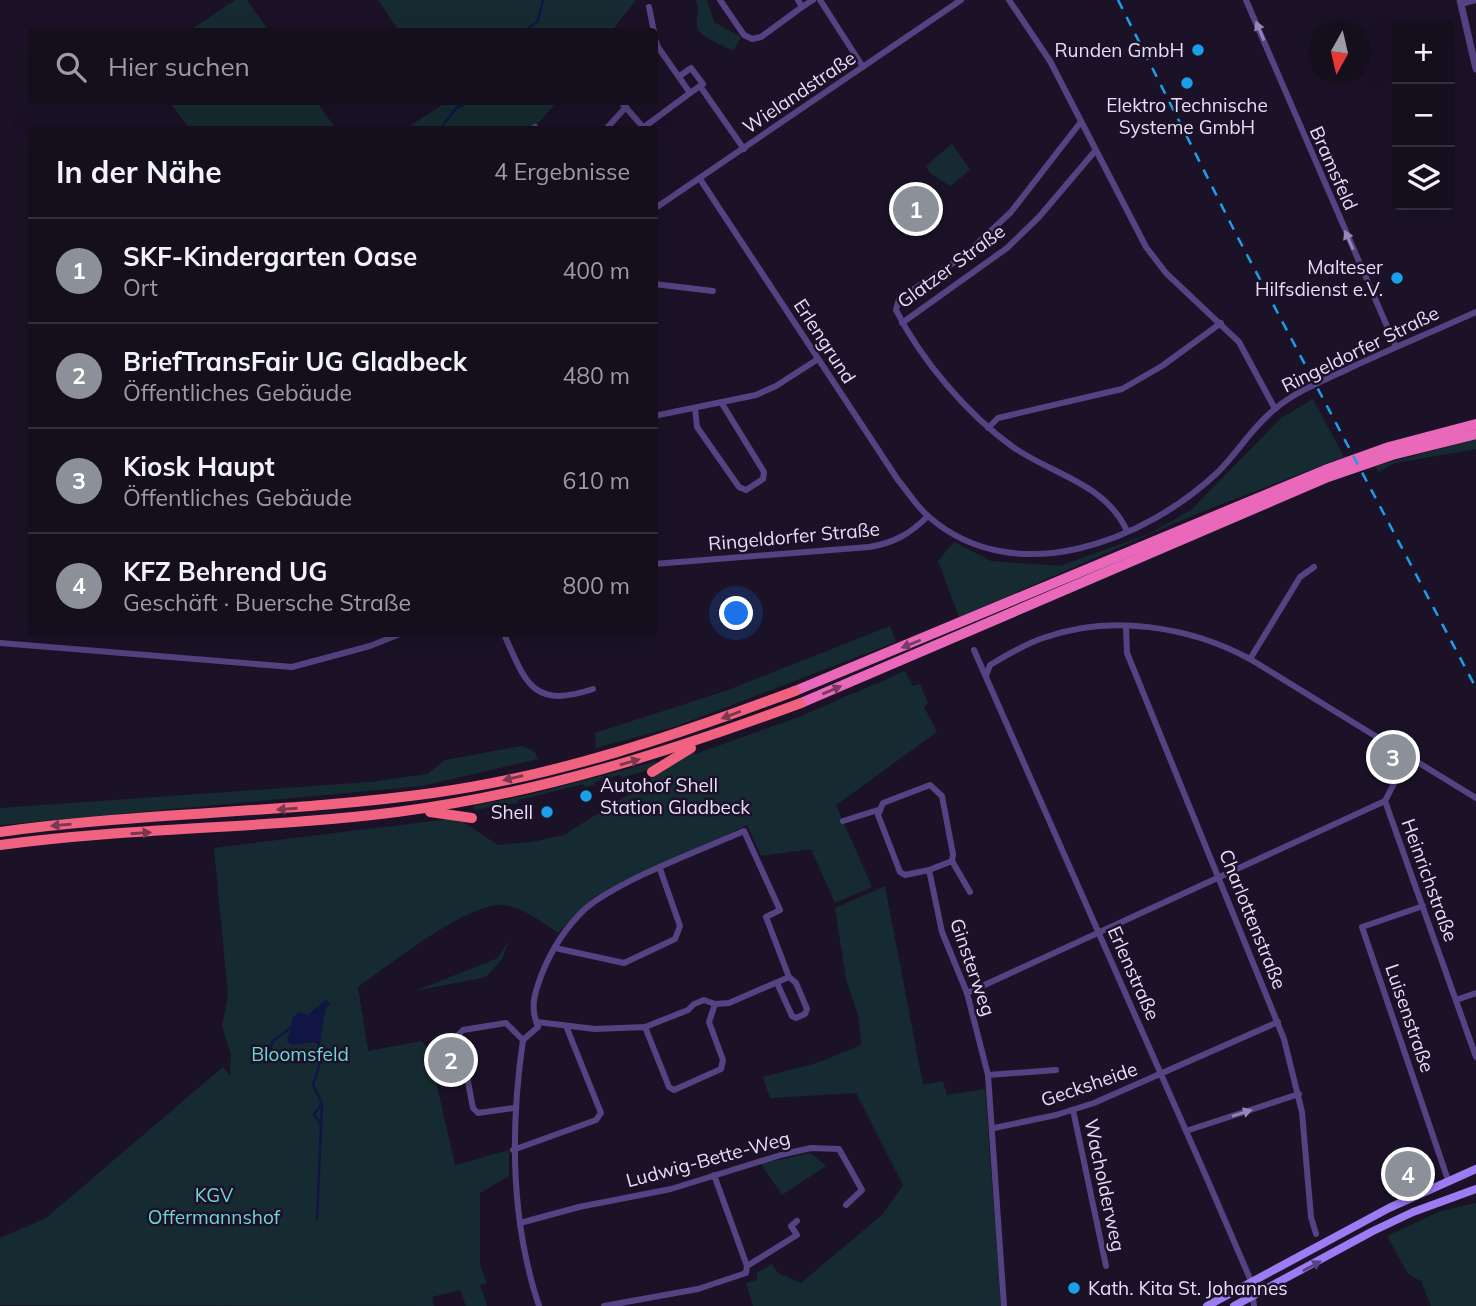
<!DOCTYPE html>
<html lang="de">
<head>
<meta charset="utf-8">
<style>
  body { margin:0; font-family:Mulish,sans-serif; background:#211c2a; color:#f1f3f6 }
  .controls { position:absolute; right:21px; top:21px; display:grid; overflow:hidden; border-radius:7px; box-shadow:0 7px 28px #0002 }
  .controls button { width:63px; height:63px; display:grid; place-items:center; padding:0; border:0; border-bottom:2px solid #332e3b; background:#140e1d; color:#f1f3f6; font:35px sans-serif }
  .compass { position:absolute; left:1308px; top:21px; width:63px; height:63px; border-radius:50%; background:#140e1d; box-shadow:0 7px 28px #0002; rotate:188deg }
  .you { position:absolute; left:737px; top:614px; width:24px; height:24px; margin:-18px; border:5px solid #fff; border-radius:50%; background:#1a73e8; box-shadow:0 0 0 10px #1a73e833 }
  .badge { display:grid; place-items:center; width:46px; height:46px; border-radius:50%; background:#8c9099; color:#fff; font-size:23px; font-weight:700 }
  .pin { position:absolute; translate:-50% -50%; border:4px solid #fff; box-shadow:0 2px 7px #0006 }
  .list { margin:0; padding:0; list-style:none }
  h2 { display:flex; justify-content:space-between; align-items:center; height:91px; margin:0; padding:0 28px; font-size:30px }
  h2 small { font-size:23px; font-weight:400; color:#9d9ca4 }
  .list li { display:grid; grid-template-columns:46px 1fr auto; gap:21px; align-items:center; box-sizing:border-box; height:105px; padding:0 28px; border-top:2px solid #332e3b }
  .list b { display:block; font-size:26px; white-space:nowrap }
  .list p { margin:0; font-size:23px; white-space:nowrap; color:#9d9ca4 }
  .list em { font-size:23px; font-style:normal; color:#9d9ca4 }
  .icon { flex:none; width:38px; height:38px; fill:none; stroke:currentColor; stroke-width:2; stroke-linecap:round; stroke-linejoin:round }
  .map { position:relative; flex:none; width:1476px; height:1306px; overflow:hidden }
  .search { position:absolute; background:#140e1d; box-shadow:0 7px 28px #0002; left:28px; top:28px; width:630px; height:77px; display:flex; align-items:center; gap:18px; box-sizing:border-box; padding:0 24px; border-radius:7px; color:#9d9ca4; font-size:26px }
  .panel { position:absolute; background:#140e1d; box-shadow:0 7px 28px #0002; left:28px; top:126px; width:630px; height:511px; border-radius:7px }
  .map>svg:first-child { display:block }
  .green { fill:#162b31 }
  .water { fill:#101543 }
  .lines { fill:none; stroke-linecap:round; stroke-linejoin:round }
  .stream { stroke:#101543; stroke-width:2.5 }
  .minor { stroke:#554282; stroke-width:6 }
  .tertiary { stroke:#554282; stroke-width:7 }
  .secondary { stroke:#9d7cf3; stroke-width:8 }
  .trunk { stroke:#ea68ba; stroke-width:10 }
  .motorway { stroke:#f16281; stroke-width:10 }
  .rail { stroke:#1a9fea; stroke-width:2.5; stroke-dasharray:10 9; stroke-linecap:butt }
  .oneway { fill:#9787b9 }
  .oneway2 { fill:#783969 }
  .oneway3 { fill:#7b3650 }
  .oneway4 { fill:#564283 }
  .poi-dot { fill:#1a9fea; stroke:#1b1227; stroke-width:2.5 }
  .labels { text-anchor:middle; stroke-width:5; stroke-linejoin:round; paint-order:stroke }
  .poi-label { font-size:19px; fill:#e8dcfc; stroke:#1b1227; text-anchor:end }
  .street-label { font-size:19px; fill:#e8dcfc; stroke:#1b1227 }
  .park-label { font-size:19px; fill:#6dd5d6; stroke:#1b1227 }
</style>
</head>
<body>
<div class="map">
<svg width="1476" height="1306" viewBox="0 0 1476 1306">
  <rect width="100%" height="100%" fill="#1b1227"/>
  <!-- green -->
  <g class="green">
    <polygon points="235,0 247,0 269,31 189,31"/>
    <polygon points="378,0 636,0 611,32 399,31"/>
    <path d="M 695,0 L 707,0 L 714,22 L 741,37 L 733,51 C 724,46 701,37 698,29 C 694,19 702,10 695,0 Z"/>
    <polygon points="169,102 317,102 336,129 190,129"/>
    <polygon points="447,102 557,102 533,129 403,130"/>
    <polygon points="952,144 970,170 950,186 930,173 926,166"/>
    <polygon points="1313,399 1344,457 1201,512 959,617 938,561 954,542 991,561 1060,566 1149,534 1191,510 1281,418"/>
    <polygon points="1476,439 1476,449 1395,463 1378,472 1376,466"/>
    <polygon points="890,626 896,642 677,726 596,748 595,733 725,691"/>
    <path d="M 905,671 L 913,686 L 920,684 L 928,703 L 924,707 L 937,732 L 836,805 L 872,887 L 835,903 L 811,849 L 761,856 L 747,825 L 605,893 L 583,907 L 558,933 C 541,921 525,909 505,905 C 472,899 386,967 358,987 L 368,1051 L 422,1041 L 429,1051 L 455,1165 L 509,1150 L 509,1176 L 480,1193 L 480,1265 L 487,1283 L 480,1285 L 487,1306 L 466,1306 L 460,1290 L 432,1297 L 434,1306 L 0,1305 L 0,1238 L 46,1218 L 223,1067 L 230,1075 L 231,1055 L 222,1026 L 228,995 L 214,848 L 457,818 L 498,845 L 532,842 L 564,835 L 651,780 L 650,777 L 692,751 L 695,754 L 796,718 Z"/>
    <polygon points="521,746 534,751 538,759 422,786 0,825 0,808 370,782 427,774 445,760"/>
    <polygon points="658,761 651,769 622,778 620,775 594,782 595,785 585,787 584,784 518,800 518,803 474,810 473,806 532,794"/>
    <polygon points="885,886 923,1085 943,1081 947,1095 985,1089 1001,1306 753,1306 746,1283 757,1280 757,1273 772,1264 778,1273 801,1283 883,1214 903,1185 856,1093 770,1098 763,1077 817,1063 861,1045 859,1019 846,979 835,908"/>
    <polygon points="509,940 502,959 486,977 415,991 498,958"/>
    <polygon points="810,1153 826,1166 782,1195 761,1164"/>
    <polygon points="1476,1203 1476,1306 1431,1306 1421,1281 1408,1274 1387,1236 1441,1211"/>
  </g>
  <!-- water -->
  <polygon class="water" points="326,999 330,1004 325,1010 320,1045 313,1042 292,1045 287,1042 293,1017 299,1012 308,1015"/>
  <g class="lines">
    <!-- stream -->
    <g class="stream">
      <polyline points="523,32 538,21 543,0"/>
      <polyline points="439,130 456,108 469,102"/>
      <polyline points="252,1063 257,1054 260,1058 268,1055 273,1041 292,1027"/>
      <polyline points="321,1105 314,1114 321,1125"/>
      <polyline points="317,1219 322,1104 313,1085 321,1059 319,1045"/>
    </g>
    <!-- minor -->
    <g class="minor">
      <polyline points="720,0 744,35 752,39 761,37 802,7"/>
      <polyline points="798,0 802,7 813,0"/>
      <polyline points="820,0 863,67"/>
      <polyline points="1009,0 1050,61 1146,247 1166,273 1239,342 1275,409"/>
      <polyline points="1246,0 1396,347"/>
      <polyline points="1461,4 1476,0"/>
      <polyline points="649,7 654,32"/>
      <polyline points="654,36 658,47 690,93 703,84 691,68 681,75"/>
      <polyline points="700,86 744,149"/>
      <polyline points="621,102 643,127"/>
      <path d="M 1080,123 L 1011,212 L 964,256 L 899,299 L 896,310 C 921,360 968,415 1013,447 C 1053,475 1105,483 1127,531"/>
      <polyline points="535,127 537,130"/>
      <polyline points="605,130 626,107"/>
      <polyline points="640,130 690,93"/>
      <path d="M 700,179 L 898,480 C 908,492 917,507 929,517 C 1016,592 1145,541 1218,472 C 1238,452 1253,426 1275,409 C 1296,391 1325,380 1350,368 C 1391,349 1434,331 1476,312"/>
      <polyline points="654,209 961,0"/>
      <polyline points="654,284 713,291"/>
      <polyline points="902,323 1007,248 1039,217 1095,151"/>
      <polyline points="695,408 697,427 739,487 746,490 763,479 764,472 721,402"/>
      <polyline points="654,416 756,395 776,386 818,359"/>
      <polyline points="988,428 998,418 1122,389 1162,366 1221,323"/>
      <path d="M 654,564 L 869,547 C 894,543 910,534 928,516"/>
      <polyline points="1126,626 1127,653 1284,1039 1302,1112 1311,1217 1316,1234"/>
      <path d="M 504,634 C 526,684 533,709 593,689"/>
      <polyline points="0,643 292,667 370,646 400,634"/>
      <polyline points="974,650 1205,1174 1251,1281 1254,1306"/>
      <polyline points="1250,659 1300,577 1314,567"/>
      <path d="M 986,676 L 990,665 C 1007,655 1025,644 1043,638 C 1110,614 1189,626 1250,659 L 1476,798"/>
      <polyline points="1408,756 1385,801 1476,1057"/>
      <polyline points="843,821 878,810"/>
      <polyline points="952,861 970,892"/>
      <polyline points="929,870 952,861 953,854 942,796 930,785 883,803 878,815 900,872 905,875 929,870 942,932 967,993 988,1075 1004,1306"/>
      <polyline points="1423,906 1362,927 1448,1180"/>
      <polyline points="555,948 624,963 675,939 680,926 660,869"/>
      <polyline points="967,993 1385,801"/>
      <polyline points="1456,1000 1476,993"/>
      <polyline points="537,1022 595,1029 645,1027 669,1087 674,1090 721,1069 723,1060 709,1022 715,1004"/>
      <polyline points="645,1027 688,1010 694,1004 704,1000 715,1004 729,1003 789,977"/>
      <polyline points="988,1075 1056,1070"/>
      <polyline points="514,1108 478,1113 473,1108 459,1034 463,1030 506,1023 523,1040"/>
      <polyline points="1073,1110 1106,1266"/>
      <polyline points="994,1128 1056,1115 1094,1103 1278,1022"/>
      <polyline points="1186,1131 1299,1094"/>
      <polyline points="513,1150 596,1120 601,1113 566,1026"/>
      <polyline points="520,1223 579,1207 671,1189 784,1154 811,1148 839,1149 862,1190 846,1205"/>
      <polyline points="747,1266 797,1235 791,1226 797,1221"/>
      <path d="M 539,1306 C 510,1219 510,1129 523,1040 L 538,1027 C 530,1007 534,995 541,976 C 551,950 565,928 585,909 C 619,880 701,850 744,831 L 780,910 L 766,917 L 789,977 L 796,983 L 807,1009 L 805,1014 L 796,1018 L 792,1016 L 777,983"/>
      <polyline points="604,1306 698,1289 746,1273 747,1266 714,1175"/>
    </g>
    <!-- tertiary -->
    <polyline class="tertiary" points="1460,0 1476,69"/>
    <!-- secondary -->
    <g class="secondary">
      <polyline points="1207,1306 1389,1208 1476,1169"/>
      <polyline points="1234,1306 1373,1231 1413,1212 1476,1189"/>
    </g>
    <!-- trunk -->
    <g class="trunk">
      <polyline points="795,691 1325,470 1389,447 1476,424"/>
      <polyline points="801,703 1328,477 1392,455 1476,434"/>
    </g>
    <!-- motorway -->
    <g class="motorway">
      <polyline points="652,772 691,748"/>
      <polyline points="430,812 472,818"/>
      <path d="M 0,832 C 144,812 289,813 433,793 C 558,776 677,735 795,691"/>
      <path d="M 0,845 C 132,827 265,829 397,812 C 537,794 669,752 801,703"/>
    </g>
    <!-- rail -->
    <polyline class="rail" points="1118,0 1236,234 1476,688"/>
  </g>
  <!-- one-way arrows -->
  <defs><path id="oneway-solid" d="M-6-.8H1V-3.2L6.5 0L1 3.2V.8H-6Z" transform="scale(1.75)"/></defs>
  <g class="oneway">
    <use href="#oneway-solid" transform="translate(1260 31) rotate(-113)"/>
    <use href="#oneway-solid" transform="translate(1349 240) rotate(-114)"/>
    <use href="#oneway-solid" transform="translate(1242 1113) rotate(-18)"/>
  </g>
  <g class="oneway2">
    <use href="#oneway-solid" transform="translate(911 644) rotate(158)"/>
    <use href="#oneway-solid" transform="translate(832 690) rotate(-23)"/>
  </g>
  <g class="oneway3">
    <use href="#oneway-solid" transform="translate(731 715) rotate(159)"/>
    <use href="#oneway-solid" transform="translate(630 762) rotate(-16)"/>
    <use href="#oneway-solid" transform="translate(513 778) rotate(167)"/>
    <use href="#oneway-solid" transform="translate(287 809) rotate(176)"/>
    <use href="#oneway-solid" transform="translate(61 825) rotate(175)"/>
    <use href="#oneway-solid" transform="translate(141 833) rotate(-4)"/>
  </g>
  <use class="oneway4" href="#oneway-solid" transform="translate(1312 1266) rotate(-29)"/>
  <!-- markers -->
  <g class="poi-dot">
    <circle cx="1198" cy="50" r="7"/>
    <circle cx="1187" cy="83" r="7"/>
    <circle cx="1397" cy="278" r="7"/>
    <circle cx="586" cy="796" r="7"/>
    <circle cx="547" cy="812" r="7"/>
    <circle cx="1074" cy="1288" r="7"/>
  </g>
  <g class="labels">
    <!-- poi labels -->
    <g class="poi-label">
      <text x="1184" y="57">Runden GmbH</text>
      <text x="1187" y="112" text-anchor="middle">Elektro Technische<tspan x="1187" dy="22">Systeme GmbH</tspan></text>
      <text x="1383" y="274">Malteser<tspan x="1383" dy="22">Hilfsdienst e.V.</tspan></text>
      <text x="600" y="792" text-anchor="start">Autohof Shell<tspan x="600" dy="22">Station Gladbeck</tspan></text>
      <text x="533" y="819">Shell</text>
      <text x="1088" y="1295" text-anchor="start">Kath. Kita St. Johannes</text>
    </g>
    <!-- street labels -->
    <g class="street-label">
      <text transform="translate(799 92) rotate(-34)" y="7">Wielandstraße</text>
      <text transform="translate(1334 168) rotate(66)" y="7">Bramsfeld</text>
      <text transform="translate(951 266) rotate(-36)" y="7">Glatzer Straße</text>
      <text transform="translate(825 341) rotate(57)" y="7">Erlengrund</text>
      <text transform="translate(1360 349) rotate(-26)" y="7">Ringeldorfer Straße</text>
      <text transform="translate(794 536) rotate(-5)" y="7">Ringeldorfer Straße</text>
      <text transform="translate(1430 880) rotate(70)" y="7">Heinrichstraße</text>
      <text transform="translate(1253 919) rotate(68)" y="7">Charlottenstraße</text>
      <text transform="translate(973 967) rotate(71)" y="7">Ginsterweg</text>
      <text transform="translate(1134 973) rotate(66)" y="7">Erlenstraße</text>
      <text transform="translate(1410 1018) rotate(71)" y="7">Luisenstraße</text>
      <text transform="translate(1089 1084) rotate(-19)" y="7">Gecksheide</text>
      <text transform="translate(708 1159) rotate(-15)" y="7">Ludwig-Bette-Weg</text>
      <text transform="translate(1105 1185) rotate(78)" y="7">Wacholderweg</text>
    </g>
    <!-- park labels -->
    <g class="park-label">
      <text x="300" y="1061">Bloomsfeld</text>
      <text x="214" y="1202">KGV<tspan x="214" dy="22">Offermannshof</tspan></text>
    </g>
  </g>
</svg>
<div class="controls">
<button>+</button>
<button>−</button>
<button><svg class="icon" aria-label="layers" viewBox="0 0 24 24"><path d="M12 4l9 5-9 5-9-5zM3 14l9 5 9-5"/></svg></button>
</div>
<svg class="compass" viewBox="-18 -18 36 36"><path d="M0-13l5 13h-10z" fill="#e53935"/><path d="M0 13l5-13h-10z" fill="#9d9ca4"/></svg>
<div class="you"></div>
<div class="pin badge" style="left:916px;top:209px">1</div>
<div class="pin badge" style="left:451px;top:1060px">2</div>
<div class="pin badge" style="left:1393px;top:757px">3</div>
<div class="pin badge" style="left:1408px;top:1174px">4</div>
<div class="search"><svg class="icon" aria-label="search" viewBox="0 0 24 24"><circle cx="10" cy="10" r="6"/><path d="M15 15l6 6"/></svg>Hier suchen</div>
<section class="panel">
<h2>In der Nähe<small>4 Ergebnisse</small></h2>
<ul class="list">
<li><span class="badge">1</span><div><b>SKF-Kindergarten Oase</b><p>Ort</p></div><em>400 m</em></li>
<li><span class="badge">2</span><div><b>BriefTransFair UG Gladbeck</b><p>Öffentliches Gebäude</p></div><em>480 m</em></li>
<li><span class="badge">3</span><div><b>Kiosk Haupt</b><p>Öffentliches Gebäude</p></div><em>610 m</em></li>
<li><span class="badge">4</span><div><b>KFZ Behrend UG</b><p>Geschäft · Buersche Straße</p></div><em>800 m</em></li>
</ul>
</section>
</div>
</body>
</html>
